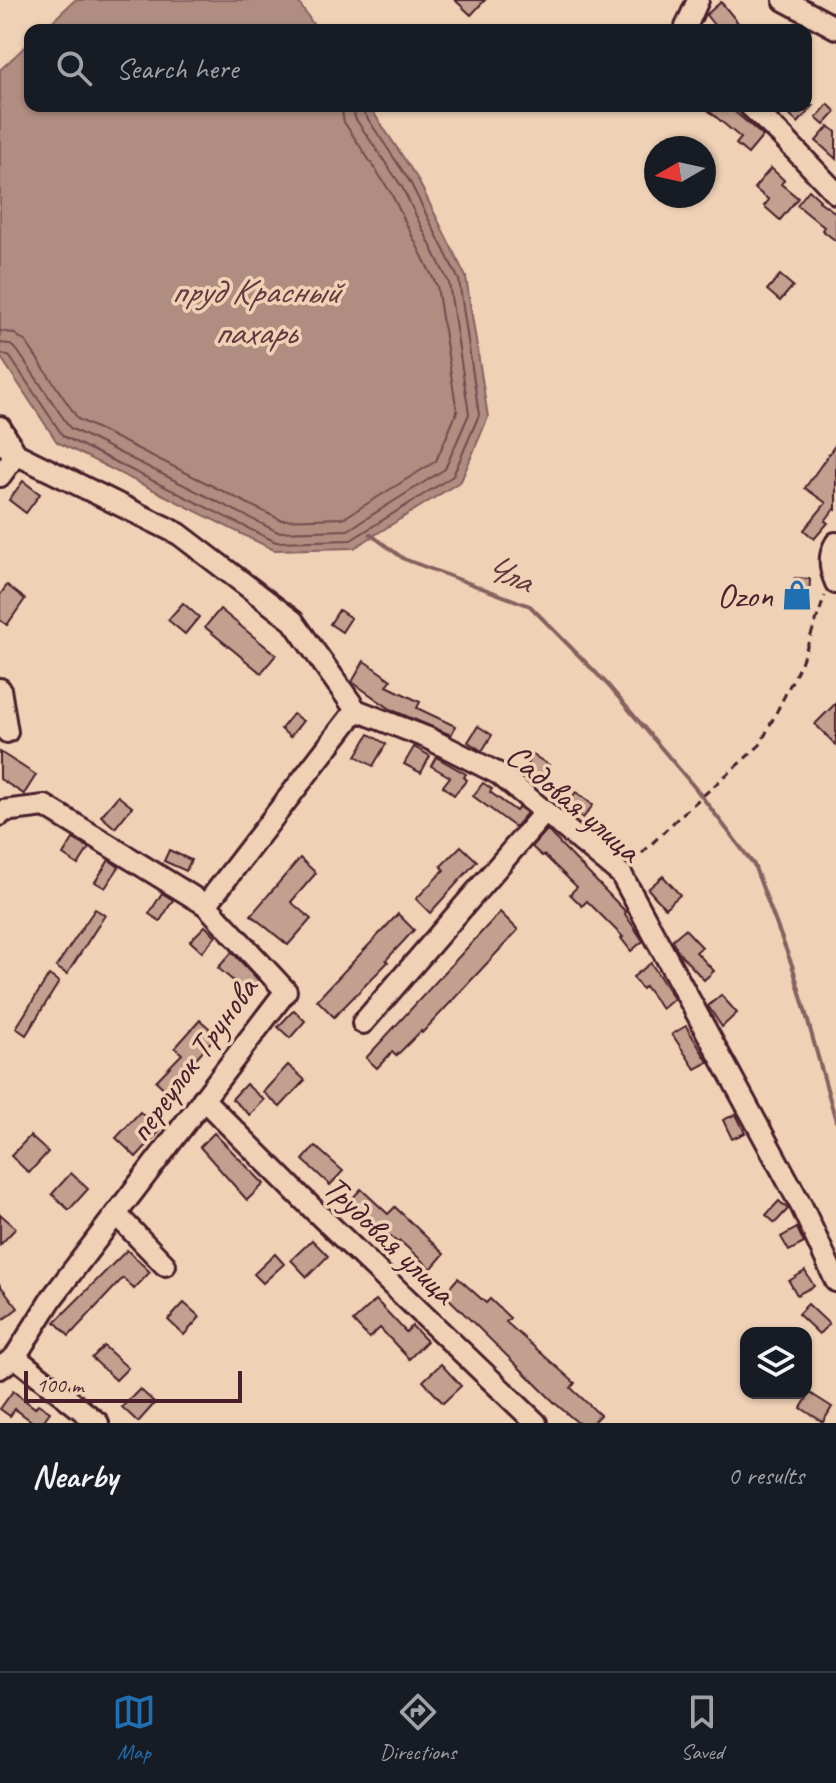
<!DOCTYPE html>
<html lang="en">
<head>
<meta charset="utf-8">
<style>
  body { margin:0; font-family:Caveat,sans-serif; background:#242831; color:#f1f3f6 }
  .controls { position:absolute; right:24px; bottom:24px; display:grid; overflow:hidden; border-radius:16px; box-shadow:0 2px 6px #0004 }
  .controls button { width:72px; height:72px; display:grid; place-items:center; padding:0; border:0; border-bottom:2px solid #363941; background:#171b24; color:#f1f3f6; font:40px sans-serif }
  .compass { position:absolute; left:644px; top:136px; width:72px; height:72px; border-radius:50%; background:#171b24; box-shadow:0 2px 6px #0004; rotate:261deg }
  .scale { position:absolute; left:24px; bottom:20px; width:218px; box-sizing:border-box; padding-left:8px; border:4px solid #4a1f2b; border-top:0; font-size:22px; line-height:28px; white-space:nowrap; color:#4a1f2b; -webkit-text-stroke:6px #efd2b6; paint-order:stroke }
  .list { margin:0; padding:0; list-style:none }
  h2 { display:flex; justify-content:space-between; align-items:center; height:104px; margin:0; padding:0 32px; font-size:34px }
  h2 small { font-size:26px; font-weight:400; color:#9ea1a6 }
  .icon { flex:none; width:44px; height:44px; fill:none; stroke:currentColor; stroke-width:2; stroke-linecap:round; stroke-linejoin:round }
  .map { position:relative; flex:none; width:836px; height:1423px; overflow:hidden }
  .search { position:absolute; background:#171b24; box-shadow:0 2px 6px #0004; left:24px; right:24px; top:24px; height:88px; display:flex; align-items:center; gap:20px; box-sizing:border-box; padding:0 28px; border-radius:16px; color:#9ea1a6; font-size:30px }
  .sheet { height:248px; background:#171b24 }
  nav { display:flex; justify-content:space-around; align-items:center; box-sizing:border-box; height:112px; border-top:2px solid #363941; background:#171b24; font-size:22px; color:#9ea1a6 }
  nav a { display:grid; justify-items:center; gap:4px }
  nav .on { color:#1f6fb2 }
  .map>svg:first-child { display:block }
  .water { fill:#b08d81; stroke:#87615f; stroke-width:2 }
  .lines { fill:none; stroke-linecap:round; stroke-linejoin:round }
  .shore { stroke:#734b4d; stroke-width:2 }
  .stream { stroke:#87615f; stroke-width:4 }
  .building { fill:#c1a08f; stroke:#4a1f2b; stroke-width:2 }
  .minor-casing { stroke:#4a1f2b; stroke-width:26 }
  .path { stroke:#4a1f2b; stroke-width:3; stroke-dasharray:8 6; stroke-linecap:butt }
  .minor { stroke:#efd2b6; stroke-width:20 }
  .labels { text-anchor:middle; stroke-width:7; stroke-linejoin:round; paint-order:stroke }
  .poi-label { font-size:34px; fill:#4a1f2b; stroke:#efd2b6; text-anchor:end }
  .street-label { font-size:34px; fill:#4a1f2b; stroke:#efd2b6 }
  .water-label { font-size:36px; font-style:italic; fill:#643a40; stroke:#efd2b6 }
</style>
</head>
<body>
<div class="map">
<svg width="836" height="1423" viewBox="0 0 836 1423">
  <rect width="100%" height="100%" fill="#efd2b6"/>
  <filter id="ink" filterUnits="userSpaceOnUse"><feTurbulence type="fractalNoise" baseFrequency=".0125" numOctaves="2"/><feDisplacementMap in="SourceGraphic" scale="16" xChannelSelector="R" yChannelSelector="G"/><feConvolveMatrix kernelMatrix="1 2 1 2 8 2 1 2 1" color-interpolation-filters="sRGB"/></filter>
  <g filter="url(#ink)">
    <!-- water -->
    <g class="water">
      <polygon points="75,0 297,0 317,30 43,30"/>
      <polygon points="30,42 30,106 369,106 417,178 466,277 488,417 461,481 354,548 274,550 57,442 0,356 0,70"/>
    </g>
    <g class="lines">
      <!-- shore -->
      <g class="shore">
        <polyline points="0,331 13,333 26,342 78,419 281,520 344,518 436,461 457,412 437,286 391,193 344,122 341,106"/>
        <polyline points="0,343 9,344 17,350 70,428 278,532 348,530 445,469 469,414 449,283 402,187 355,118 353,106"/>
        <polyline points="0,353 10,357 63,436 276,542 351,540 453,476 479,415 459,280 410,182 364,113 363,106"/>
      </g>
      <!-- stream -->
      <polyline class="stream" points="370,534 404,559 530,606 608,685 696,789 754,865 793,968 836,1121"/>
    </g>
    <!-- building -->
    <g class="building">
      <polygon points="455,0 485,0 471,15"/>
      <polygon points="721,2 744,30 718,30 706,15"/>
      <polygon points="828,104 836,112 824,125 816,118"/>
      <polygon points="703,106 737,106 735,112 763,136 748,154 736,144 741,138"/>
      <polygon points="791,106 813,106 798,123 786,112"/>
      <polygon points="829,126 836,132 836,159 816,141"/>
      <polygon points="771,168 784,180 781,184 798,198 780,220 764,206 769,200 754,188"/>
      <polygon points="809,190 820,200 819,201 836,213 836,241 822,230 824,227 797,205"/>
      <polygon points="780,275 793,286 780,301 767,290"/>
      <polygon points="836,444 836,510 834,509 825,521 828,523 814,539 804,530 826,503 805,488"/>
      <polygon points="23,481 40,494 26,513 9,500"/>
      <polygon points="795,578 810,579 809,601 793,600"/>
      <polygon points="7,585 25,599 7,625 0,620 0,595"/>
      <polygon points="183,603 199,617 185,634 168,620"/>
      <polygon points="220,609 276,655 261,673 205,627"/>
      <polygon points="339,610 351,618 342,632 330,624"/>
      <polygon points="364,661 391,680 387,686 420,702 417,708 455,726 451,735 392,710 352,682"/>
      <polygon points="836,703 836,745 815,724"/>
      <polygon points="293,714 303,721 290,737 281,729"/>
      <polygon points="478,726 492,735 482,751 468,742"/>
      <polygon points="369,734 386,744 373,766 356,756"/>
      <polygon points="414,747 430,756 421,773 404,764"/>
      <polygon points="0,752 36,775 24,794 0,779"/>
      <polygon points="533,755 549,765 536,783 521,773"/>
      <polygon points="436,757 466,774 464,777 467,780 454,795 443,786 450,777 431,766"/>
      <polygon points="483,783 492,789 490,792 516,811 519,807 527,813 515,827 473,796"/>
      <polygon points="576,792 593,805 583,818 566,805"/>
      <polygon points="118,796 132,807 115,828 101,816"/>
      <polygon points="547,830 626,912 625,914 643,941 631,951 621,938 623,937 587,901 582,906 570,894 577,887 544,855 542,856 532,847"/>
      <polygon points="73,839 89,848 78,865 63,855"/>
      <polygon points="461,846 477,861 430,913 416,899 444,870 441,866"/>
      <polygon points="169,850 191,860 186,871 164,861"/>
      <polygon points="300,858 316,873 291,902 311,919 288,945 251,915"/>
      <polygon points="109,860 119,867 105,888 95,882"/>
      <polygon points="663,876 680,895 665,908 648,889"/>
      <polygon points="162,893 173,900 160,921 149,914"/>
      <polygon points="95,909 105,915 67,974 56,967"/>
      <polygon points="500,912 518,930 422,1033 421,1031 396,1056 392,1052 377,1068 366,1058"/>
      <polygon points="398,914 414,930 386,960 388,962 334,1017 317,1000"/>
      <polygon points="205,926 216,936 202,952 190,941"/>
      <polygon points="685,929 702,947 696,952 714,971 704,980 679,953 672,940"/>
      <polygon points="232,952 261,983 250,995 218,968"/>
      <polygon points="651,963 674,999 662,1009 645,986 642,989 633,977"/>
      <polygon points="49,975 59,982 26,1035 16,1028"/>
      <polygon points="721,995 737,1013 722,1027 708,1006"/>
      <polygon points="294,1010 305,1021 290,1038 278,1027"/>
      <polygon points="200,1020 217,1035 187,1068 192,1073 171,1095 156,1081 182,1054 175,1048"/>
      <polygon points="686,1026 708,1062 695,1069 672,1034"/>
      <polygon points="288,1065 305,1080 280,1107 263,1092"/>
      <polygon points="246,1084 264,1100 250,1115 232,1099"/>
      <polygon points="140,1112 160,1131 136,1157 116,1138"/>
      <polygon points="736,1114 745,1133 732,1139 723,1120"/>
      <polygon points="214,1133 264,1184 247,1200 200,1147"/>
      <polygon points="30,1136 48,1152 29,1173 11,1156"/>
      <polygon points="315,1146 343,1171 330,1185 303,1160"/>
      <polygon points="71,1173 88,1189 69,1210 52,1194"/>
      <polygon points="361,1189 388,1214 395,1207 444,1254 431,1269 400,1241 398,1243 366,1215 363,1218 348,1203"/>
      <polygon points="779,1201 788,1209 775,1223 766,1215"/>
      <polygon points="0,1214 16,1228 0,1245"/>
      <polygon points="797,1228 804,1243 789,1251 781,1237"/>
      <polygon points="312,1240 328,1256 307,1277 291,1260"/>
      <polygon points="127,1250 150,1272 134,1289 123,1278 69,1336 55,1322"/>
      <polygon points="275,1254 284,1264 263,1283 254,1274"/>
      <polygon points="805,1271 814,1286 797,1295 789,1281"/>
      <polygon points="458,1278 486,1303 490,1299 510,1318 506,1322 575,1383 571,1388 600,1415 592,1423 578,1423 556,1404 444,1294"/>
      <polygon points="0,1285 18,1308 0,1322"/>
      <polygon points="376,1300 406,1332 412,1326 427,1341 409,1359 380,1328 369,1338 353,1321"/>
      <polygon points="184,1303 200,1317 184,1335 168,1320"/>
      <polygon points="808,1304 829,1324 819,1334 798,1314"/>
      <polygon points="104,1346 128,1368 116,1380 92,1358"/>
      <polygon points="441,1364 461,1386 443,1403 423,1381"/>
      <polygon points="140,1389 155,1403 138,1422 122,1407"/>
      <polygon points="13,1391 35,1408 38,1404 50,1412 42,1423 34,1423 15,1409 10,1416 0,1409"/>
      <polygon points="810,1393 832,1407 823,1422 801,1408"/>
    </g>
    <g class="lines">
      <!-- minor casing -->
      <g class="minor-casing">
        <g id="minor">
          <polyline points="784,0 836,28"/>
          <polyline points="688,30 686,27 698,0"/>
          <polyline points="750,106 781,135 836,193"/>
          <polyline points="0,427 16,454 0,476"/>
          <polyline points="0,441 16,454 179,534 293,621 356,710 428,738 499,774 621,874 802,1207 836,1281"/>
          <path d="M 836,543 C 828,556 830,570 836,583"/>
          <polyline points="0,689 7,732"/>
          <polyline points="0,815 3,811 45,806 206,905 286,991 52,1298 15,1357 0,1368"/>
          <polyline points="206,905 356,710"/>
          <polyline points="363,1023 545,812"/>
          <polyline points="203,1099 317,1213 536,1423"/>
          <polyline points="116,1214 165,1265"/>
          <polyline points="15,1357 98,1423"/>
        </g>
      </g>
      <!-- path -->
      <polyline class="path" points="632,863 679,817 760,745 801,663 825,596"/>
      <!-- minor -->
      <use href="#minor" class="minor"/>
    </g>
  </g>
  <!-- icons -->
  <defs>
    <g id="shop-bare" transform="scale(2.4)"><path d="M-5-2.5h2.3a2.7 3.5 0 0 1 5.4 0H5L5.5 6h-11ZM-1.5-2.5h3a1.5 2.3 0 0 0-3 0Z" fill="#1f6fb2" stroke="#efd2b6" stroke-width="2.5" paint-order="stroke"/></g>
  </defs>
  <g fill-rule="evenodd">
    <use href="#shop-bare" x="797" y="595"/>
  </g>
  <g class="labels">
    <!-- poi labels -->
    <g class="poi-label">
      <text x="773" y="607">Ozon</text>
    </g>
    <!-- street labels -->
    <g class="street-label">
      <text transform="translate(574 802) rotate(40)" y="12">Садовая улица</text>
      <text transform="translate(192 1059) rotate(-54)" y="12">переулок Трунова</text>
      <text transform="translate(390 1239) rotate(44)" y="12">Трудовая улица</text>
    </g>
    <!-- water labels -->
    <g class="water-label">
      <text x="255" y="303">пруд Красный<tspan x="255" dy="41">пахарь</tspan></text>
      <text transform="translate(509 572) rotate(23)" y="13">Чла</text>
    </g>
  </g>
</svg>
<div class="controls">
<button><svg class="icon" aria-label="layers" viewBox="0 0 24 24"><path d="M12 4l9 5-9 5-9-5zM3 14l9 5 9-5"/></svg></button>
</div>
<svg class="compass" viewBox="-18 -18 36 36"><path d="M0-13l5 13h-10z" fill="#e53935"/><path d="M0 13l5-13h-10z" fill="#9ea1a6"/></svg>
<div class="scale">100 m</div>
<div class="search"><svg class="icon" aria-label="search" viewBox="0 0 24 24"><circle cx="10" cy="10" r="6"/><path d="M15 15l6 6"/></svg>Search here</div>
</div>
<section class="sheet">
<h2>Nearby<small>0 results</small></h2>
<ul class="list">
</ul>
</section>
<nav>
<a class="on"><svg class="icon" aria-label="map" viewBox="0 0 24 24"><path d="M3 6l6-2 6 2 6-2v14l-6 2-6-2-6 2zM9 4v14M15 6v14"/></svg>Map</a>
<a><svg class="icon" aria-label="directions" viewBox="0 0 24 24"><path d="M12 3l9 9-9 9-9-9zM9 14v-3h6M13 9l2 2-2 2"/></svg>Directions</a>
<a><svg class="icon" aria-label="saved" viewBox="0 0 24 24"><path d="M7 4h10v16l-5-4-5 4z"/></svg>Saved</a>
</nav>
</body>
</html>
